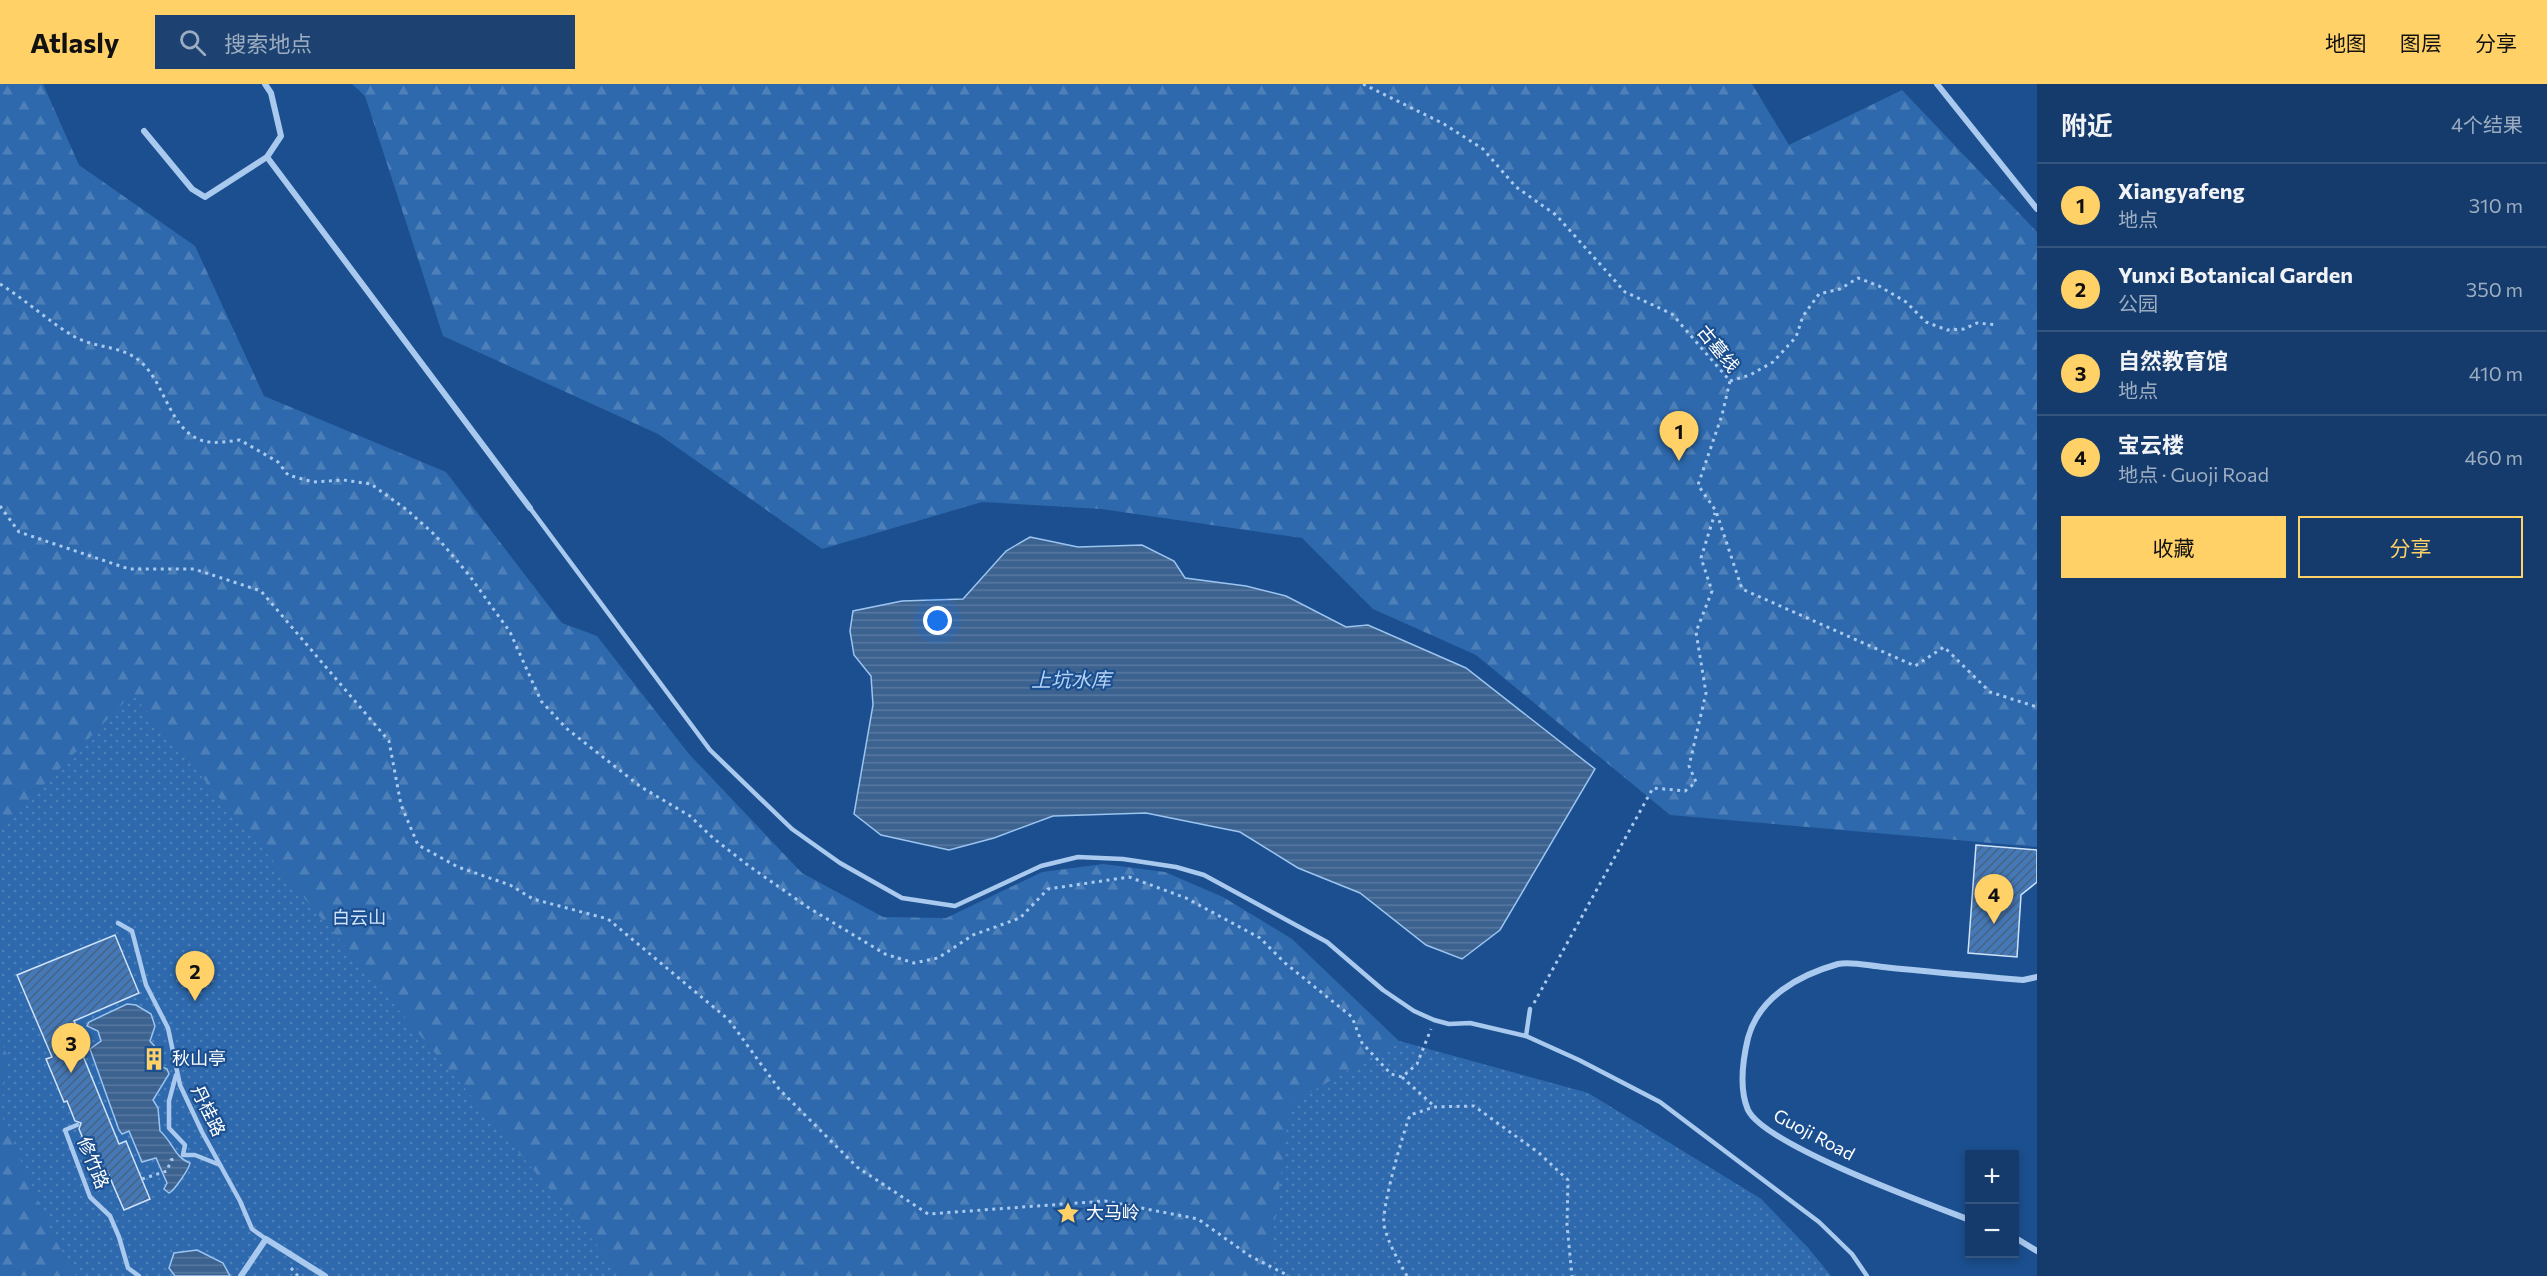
<!DOCTYPE html>
<html lang="zh">
<head>
<meta charset="utf-8">
<style>
  body { margin:0; font-family:Commissioner,"Noto Sans SC",sans-serif; background:#1d4271; color:#f1f3f6 }
  .controls { position:absolute; right:18px; bottom:18px; display:grid; overflow:hidden; border-radius:0px; box-shadow:0 3px 9px #0003 }
  .controls button { width:54px; height:54px; display:grid; place-items:center; padding:0; border:0; border-bottom:2px solid #33557e; background:#143b6b; color:#f1f3f6; font:30px sans-serif }
  .you { position:absolute; left:938px; top:537px; width:21px; height:21px; margin:-15px; border:4px solid #fff; border-radius:50%; background:#1a73e8; box-shadow:0 0 0 9px #1a73e833 }
  .badge { display:grid; place-items:center; width:39px; height:39px; border-radius:50%; background:#ffd166; color:#111; font-size:20px; font-weight:700 }
  .pin { position:absolute; translate:-50% -50px; filter:drop-shadow(0 2px 3px #0008) }
  .pin::after { content:''; position:absolute; top:32px; width:21px; height:18px; background:inherit; clip-path:polygon(0 0,100% 0,50% 100%) }
  .list { margin:0; padding:0; list-style:none }
  h2 { display:flex; justify-content:space-between; align-items:center; height:78px; margin:0; padding:0 24px; font-size:26px }
  h2 small { font-size:20px; font-weight:400; color:#9dadc1 }
  .list li { display:grid; grid-template-columns:39px 1fr auto; gap:18px; align-items:center; box-sizing:border-box; height:84px; padding:0 24px; border-top:2px solid #33557e }
  .list b { display:block; font-size:22px; white-space:nowrap }
  .list p { margin:0; font-size:20px; white-space:nowrap; color:#9dadc1 }
  .list em { font-size:20px; font-style:normal; color:#9dadc1 }
  .actions { display:flex; gap:12px; padding:18px 24px }
  .actions a { flex:1; padding:14px 0; border:2px solid #ffd166; border-radius:0px; text-align:center; font-size:21px; color:#ffd166 }
  .actions .main { background:#ffd166; color:#111 }
  .icon { flex:none; width:33px; height:33px; fill:none; stroke:currentColor; stroke-width:2; stroke-linecap:round; stroke-linejoin:round }
  .map { position:relative; flex:none; width:2037px; height:1192px; overflow:hidden }
  header { display:flex; align-items:center; gap:36px; box-sizing:border-box; height:84px; padding:0 30px; background:#ffd166; color:#111 }
  header strong { font-size:28px }
  nav { display:flex; gap:33px; margin-inline-start:auto; font-size:21px }
  .search { width:420px; height:54px; background:#1d4271; display:flex; align-items:center; gap:15px; box-sizing:border-box; padding:0 21px; border-radius:0px; color:#9dadc1; font-size:22px }
  main { display:flex }
  aside { flex:1; background:#143b6b }
  .map>svg:first-child { display:block }
  .forest { fill:url(#forest-firs) }
  .garden { fill:url(#garden-dots) }
  .water { fill:url(#water-rules); stroke:#9cc4f0; stroke-width:1.5 }
  .building { fill:url(#building-hatch); stroke:#cfe3fa; stroke-width:1.5 }
  .lines { fill:none; stroke-linecap:round; stroke-linejoin:round }
  .path { stroke:#a9c9ee; stroke-width:3; stroke-dasharray:3 4.5; stroke-linecap:butt }
  .service { stroke:#a9c9ee; stroke-width:4.5 }
  .minor { stroke:#a9c9ee; stroke-width:6 }
  .labels { text-anchor:middle; stroke-width:4.5; stroke-linejoin:round; paint-order:stroke }
  .street-label { font-size:18px; fill:#fff; stroke:#1b4f8f }
  .park-label { font-size:18px; fill:#cfe3fa; stroke:#1b4f8f }
  .poi-label { font-size:18px; fill:#fff; stroke:#1b4f8f; text-anchor:start }
  .water-label { font-size:20px; font-style:italic; fill:#b5d3f5; stroke:#1b4f8f }
</style>
</head>
<body>
<header>
<strong>Atlasly</strong>
<div class="search"><svg class="icon" aria-label="search" viewBox="0 0 24 24"><circle cx="10" cy="10" r="6"/><path d="M15 15l6 6"/></svg>搜索地点</div>
<nav><a>地图</a><a>图层</a><a>分享</a></nav>
</header>
<main>
<div class="map">
<svg width="2037" height="1192" viewBox="0 0 2037 1192">
  <defs>
    <pattern id="forest-firs" width="22" height="20" patternUnits="userSpaceOnUse" patternTransform="scale(1.5)"><rect width="22" height="20" fill="#2e69ad"/><path d="M5 1l3.5 6h-7zM16 11l3.5 6h-7z" fill="#4d80b9"/></pattern>
    <pattern id="garden-dots" width="8" height="8" patternUnits="userSpaceOnUse" patternTransform="scale(1.5)"><rect width="8" height="8" fill="#2e69ad"/><path d="M2 2h.1M6 6h.1" fill="none" stroke="#4d80b9" stroke-width="1.8" stroke-linecap="round"/></pattern>
    <pattern id="water-rules" width="6" height="5" patternUnits="userSpaceOnUse" patternTransform="scale(1.5)"><rect width="6" height="5" fill="#3c6290"/><path d="M0 2.5h6" fill="none" stroke="#597aa1"/></pattern>
    <pattern id="building-hatch" width="6" height="6" patternUnits="userSpaceOnUse" patternTransform="scale(1.5)"><rect width="6" height="6" fill="#4478b7"/><path d="M-1 1l2-2M0 6l6-6M5 7l2-2" fill="none" stroke="#486282"/></pattern>
  </defs>
  <rect width="100%" height="100%" fill="#1b4f8f"/>
  <!-- forest -->
  <g class="forest">
    <polygon points="0,0 43,0 79,81 195,162 264,312 446,388 562,539 597,552 689,670 802,789 883,833 946,834 1042,788 1103,780 1165,788 1223,813 1292,855 1399,957 1588,1009 1761,1115 1808,1164 1831,1192 0,1192"/>
    <polygon points="352,0 1752,0 1789,61 1902,6 2037,148 2037,763 1670,731 1476,571 1373,525 1302,454 1101,425 982,418 822,465 658,350 443,252 365,12"/>
  </g>
  <!-- garden -->
  <g class="garden">
    <polygon points="132,610 623,1192 76,1192 53,1152 0,1028 8,974 0,954 0,746"/>
    <polygon points="1399,957 1588,1009 1761,1115 1808,1164 1831,1192 1268,1192 1290,1020"/>
  </g>
  <!-- water -->
  <g class="water">
    <polygon points="1030,453 1078,463 1142,461 1174,477 1185,494 1246,502 1286,512 1346,543 1368,541 1466,584 1595,685 1500,846 1462,875 1426,861 1360,809 1298,784 1240,748 1146,729 1053,732 994,754 949,766 881,751 854,730 873,621 871,592 854,571 850,547 853,527 902,517 963,515 1006,467"/>
    <path d="M 127,920 L 136,921 L 151,930 L 155,942 L 150,957 L 158,966 L 160,982 L 167,985 L 169,990 L 153,1016 L 158,1024 L 160,1047 C 172,1057 175,1074 190,1079 C 189,1085 174,1107 169,1109 L 164,1105 L 167,1099 L 156,1074 L 142,1078 L 129,1047 L 122,1050 L 119,1046 L 90,965 L 101,957 L 98,947 L 87,942 L 89,938 Z"/>
    <polygon points="197,1166 223,1179 230,1192 175,1192 169,1184 174,1169"/>
  </g>
  <!-- building -->
  <g class="building">
    <polygon points="1976,761 2037,766 2037,798 2021,811 2017,873 1968,869"/>
    <polygon points="115,851 139,909 74,937 84,959 79,962 119,1060 126,1057 150,1115 124,1126 107,1087 98,1090 79,1045 81,1039 75,1037 67,1017 64,1018 46,975 52,973 17,891"/>
  </g>
  <g class="lines">
    <!-- path -->
    <g class="path">
      <polyline points="1363,0 1444,40 1483,65 1516,103 1556,131 1625,208 1672,230 1730,297 1722,331 1698,401 1716,427 1742,505 1915,582 1944,563 1990,608 2037,623"/>
      <path d="M 0,200 C 26,216 49,238 75,253 C 97,265 123,261 142,279 C 163,299 168,334 191,351 C 207,362 222,358 240,356 L 278,378 L 288,391 L 313,398 L 343,396 L 371,400 L 407,426 L 435,451 L 469,491 L 510,548 L 541,617 L 566,644 L 641,703 L 690,732 L 713,754 L 749,782 L 809,824 L 885,870 L 914,879 L 938,874 L 973,851 L 1020,834 L 1048,805 L 1129,793 L 1186,814 L 1260,854 L 1285,879 L 1352,933 L 1362,959 L 1391,990 L 1402,993 L 1417,980 L 1431,945"/>
      <polyline points="1730,297 1750,291 1773,278 1796,253 1803,232 1819,210 1840,205 1858,194 1879,202 1906,218 1926,238 1947,246 1964,245 1977,239 1997,241"/>
      <polyline points="0,422 19,448 129,485 194,485 261,507 389,657 401,721 418,761 458,783 510,801 533,815 608,835 729,936 779,1005 857,1083 928,1130 1105,1117 1198,1135 1250,1172 1289,1192"/>
      <polyline points="1534,919 1653,704 1685,707 1696,698 1689,682 1706,609 1696,548 1712,507 1701,474 1715,429"/>
      <polyline points="1402,993 1434,1022"/>
      <polyline points="142,1095 167,1087 171,1076 176,1074"/>
      <polyline points="291,1184 298,1192"/>
      <path d="M 1407,1192 C 1398,1176 1388,1159 1384,1141 C 1381,1125 1403,1049 1410,1031 L 1434,1023 L 1474,1022 L 1539,1069 L 1568,1096 L 1567,1141 L 1572,1192"/>
    </g>
    <!-- service -->
    <g class="service">
      <polyline points="530,424 710,666 792,745 840,779 902,814 955,822 1041,782 1078,773 1123,775 1176,783 1204,791 1327,858 1383,906 1414,927 1434,936 1449,940 1470,939 1526,952 1579,976 1660,1018 1819,1138 1852,1170 1867,1192"/>
      <polyline points="118,839 132,847 146,901 168,944 180,1001 202,1048 240,1117 252,1145 266,1155"/>
      <polyline points="1526,952 1530,925"/>
      <polyline points="176,991 169,1017 169,1044 185,1061 183,1071 195,1071 220,1081"/>
      <polyline points="77,1041 65,1046 90,1113 110,1132 119,1153 128,1184 139,1192"/>
    </g>
    <!-- minor -->
    <g class="minor">
      <polyline points="265,0 271,9 281,52 267,73 530,424"/>
      <polyline points="1937,0 2037,125"/>
      <polyline points="144,47 192,105 205,113 267,73"/>
      <path d="M 1970,1136 C 1928,1120 1765,1061 1748,1026 C 1739,1005 1743,975 1748,954 C 1759,913 1799,891 1838,880 C 1851,877 1870,882 1883,883 C 1930,888 1976,892 2023,896 L 2037,893"/>
      <polyline points="2014,1153 2037,1167"/>
      <polyline points="241,1192 266,1155 325,1192"/>
    </g>
  </g>
  <!-- icons -->
  <defs>
    <g id="building-bare" transform="scale(1.8)"><path d="M-4-6H4V6H1V3H-1V6H-4ZM-2.5-4.3h1.7v1.8h-1.7ZM.8-4.3h1.7v1.8H.8ZM-2.5-1h1.7V.8h-1.7ZM.8-1h1.7V.8H.8Z" fill="#ffd166" stroke="#1b4f8f" stroke-width="2.5" paint-order="stroke"/></g>
    <g id="sight-bare" transform="scale(1.8)"><path d="M0-6L1.8-2.2L6-1.7L2.9 1.2L3.7 5.4L0 3.3L-3.7 5.4L-2.9 1.2L-6-1.7L-1.8-2.2Z" fill="#ffd166" stroke="#1b4f8f" stroke-width="2.5" paint-order="stroke"/></g>
  </defs>
  <g fill-rule="evenodd">
    <use href="#building-bare" x="154" y="975"/>
    <use href="#sight-bare" x="1068" y="1129"/>
  </g>
  <g class="labels">
    <!-- street labels -->
    <g class="street-label">
      <text transform="translate(1718 265) rotate(51)" y="6">古墓线</text>
      <text transform="translate(208 1027) rotate(64)" y="6">丹桂路</text>
      <text transform="translate(1814 1051) rotate(28)" y="6">Guoji Road</text>
      <text transform="translate(93 1079) rotate(68)" y="6">修竹路</text>
    </g>
    <!-- park labels -->
    <g class="park-label">
      <text x="359" y="840">白云山</text>
    </g>
    <!-- poi labels -->
    <g class="poi-label">
      <text x="172" y="981">秋山亭</text>
      <text x="1086" y="1135">大马岭</text>
    </g>
    <!-- water labels -->
    <g class="water-label">
      <text x="1071" y="603">上坑水库</text>
    </g>
  </g>
</svg>
<div class="controls">
<button>+</button>
<button>−</button>
</div>
<div class="you"></div>
<div class="pin badge" style="left:1679px;top:377px">1</div>
<div class="pin badge" style="left:195px;top:917px">2</div>
<div class="pin badge" style="left:71px;top:989px">3</div>
<div class="pin badge" style="left:1994px;top:840px">4</div>
</div>
<aside>
<h2>附近<small>4个结果</small></h2>
<ul class="list">
<li><span class="badge">1</span><div><b>Xiangyafeng</b><p>地点</p></div><em>310 m</em></li>
<li><span class="badge">2</span><div><b>Yunxi Botanical Garden</b><p>公园</p></div><em>350 m</em></li>
<li><span class="badge">3</span><div><b>自然教育馆</b><p>地点</p></div><em>410 m</em></li>
<li><span class="badge">4</span><div><b>宝云楼</b><p>地点 · Guoji Road</p></div><em>460 m</em></li>
</ul>
<div class="actions"><a class="main">收藏</a><a>分享</a></div>
</aside>
</main>
</body>
</html>
